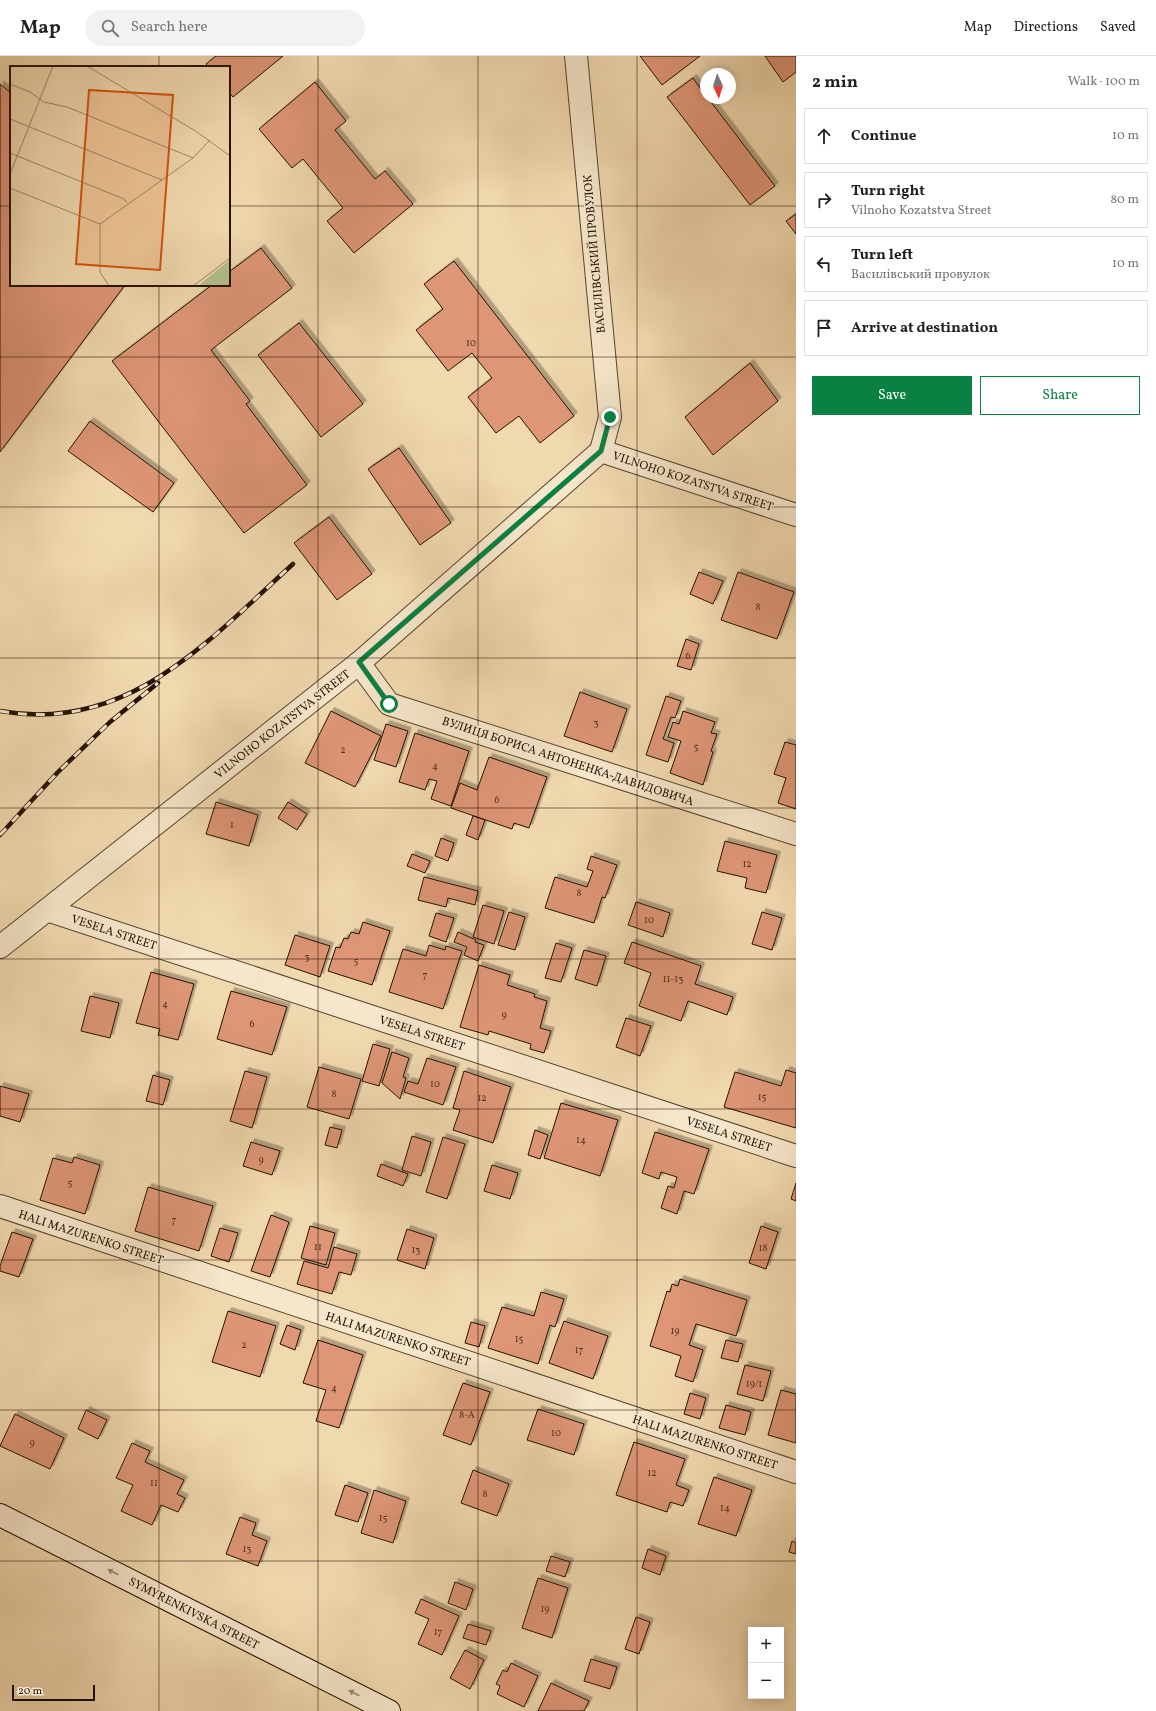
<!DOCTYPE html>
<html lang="en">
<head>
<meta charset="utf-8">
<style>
  body { margin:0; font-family:Vollkorn,serif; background:#f2f2f2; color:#202124 }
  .controls { position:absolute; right:12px; bottom:12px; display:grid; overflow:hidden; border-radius:0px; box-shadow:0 2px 10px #0003 }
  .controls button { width:36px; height:36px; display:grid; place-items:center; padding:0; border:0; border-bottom:1px solid #e0e0e0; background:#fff; color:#202124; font:20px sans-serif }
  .compass { position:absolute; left:700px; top:12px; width:36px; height:36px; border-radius:50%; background:#fff; box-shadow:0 2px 10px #0003; rotate:176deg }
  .scale { position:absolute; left:12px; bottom:10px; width:83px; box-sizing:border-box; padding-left:4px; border:2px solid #251101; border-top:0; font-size:11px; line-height:14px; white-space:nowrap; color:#251101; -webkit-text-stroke:3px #f6e6cb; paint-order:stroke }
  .stop { position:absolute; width:12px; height:12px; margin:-9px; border:3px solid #0b8043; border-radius:50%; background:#fff }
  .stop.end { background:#0b8043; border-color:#fff; box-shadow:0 1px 4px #0008 }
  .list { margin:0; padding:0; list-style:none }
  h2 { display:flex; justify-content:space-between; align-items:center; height:52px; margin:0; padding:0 16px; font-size:17px }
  h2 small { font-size:13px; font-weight:400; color:#757577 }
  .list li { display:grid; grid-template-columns:26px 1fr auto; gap:12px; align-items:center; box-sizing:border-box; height:56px; margin:0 8px 8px; padding:0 8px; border:1px solid #e0e0e0; border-radius:0px }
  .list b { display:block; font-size:15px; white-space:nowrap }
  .list p { margin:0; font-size:13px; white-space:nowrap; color:#757577 }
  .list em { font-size:13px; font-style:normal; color:#757577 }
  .actions { display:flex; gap:8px; padding:12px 16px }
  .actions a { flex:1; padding:9px 0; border:1px solid #0b8043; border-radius:0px; text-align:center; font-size:14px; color:#0b8043 }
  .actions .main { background:#0b8043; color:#fff }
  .icon { flex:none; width:22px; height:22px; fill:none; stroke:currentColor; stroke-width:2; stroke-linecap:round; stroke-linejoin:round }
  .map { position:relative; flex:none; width:796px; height:1655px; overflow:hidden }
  header { display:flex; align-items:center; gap:24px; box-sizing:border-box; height:56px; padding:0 20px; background:#fff; border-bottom:1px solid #e0e0e0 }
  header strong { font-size:19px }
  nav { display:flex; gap:22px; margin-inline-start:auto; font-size:14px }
  .search { width:280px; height:36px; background:#f2f2f2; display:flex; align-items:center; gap:10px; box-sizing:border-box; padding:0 14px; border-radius:22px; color:#757577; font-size:15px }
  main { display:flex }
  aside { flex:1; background:#fff }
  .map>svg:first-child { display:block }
  .building { fill:#de9676; stroke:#251101; filter:url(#shadow) }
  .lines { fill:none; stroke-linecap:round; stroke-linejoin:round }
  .minor-casing { stroke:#58432c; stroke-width:24 }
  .secondary-casing { stroke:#251101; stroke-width:24 }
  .minor { stroke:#f6e6cb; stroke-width:22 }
  .secondary { stroke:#f6e6cb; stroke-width:22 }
  .rail-casing { stroke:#251101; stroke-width:4.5 }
  .rail { stroke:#f6e6cb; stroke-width:3; stroke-dasharray:9; stroke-linecap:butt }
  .oneway { fill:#988670 }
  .route { stroke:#0b8043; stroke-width:5 }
  .grid { fill:none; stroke:#251101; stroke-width:1; stroke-opacity:0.55 }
  .labels { text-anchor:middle; stroke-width:3; stroke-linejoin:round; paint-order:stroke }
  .number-label { font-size:10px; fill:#53321e }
  .street-label { font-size:12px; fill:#251101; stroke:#f6e6cb }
  .inset-road { fill:none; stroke:#9f8969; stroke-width:1 }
  .view { fill:#d4520b; fill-opacity:0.15; stroke:#d4520b; stroke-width:2 }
  .inset-edge { fill:none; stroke:#251101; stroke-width:2 }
</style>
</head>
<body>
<header>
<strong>Map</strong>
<div class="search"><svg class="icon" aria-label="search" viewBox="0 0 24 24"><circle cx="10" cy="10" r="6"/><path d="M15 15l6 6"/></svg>Search here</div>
<nav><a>Map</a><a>Directions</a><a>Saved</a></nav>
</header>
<main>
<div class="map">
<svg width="796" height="1655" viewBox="0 0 796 1655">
  <defs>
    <filter id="shadow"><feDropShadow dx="3.5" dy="-3.5" stdDeviation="0" flood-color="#0004"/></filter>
  </defs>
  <rect width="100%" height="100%" fill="#f1d9af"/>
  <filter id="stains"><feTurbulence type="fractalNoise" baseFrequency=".005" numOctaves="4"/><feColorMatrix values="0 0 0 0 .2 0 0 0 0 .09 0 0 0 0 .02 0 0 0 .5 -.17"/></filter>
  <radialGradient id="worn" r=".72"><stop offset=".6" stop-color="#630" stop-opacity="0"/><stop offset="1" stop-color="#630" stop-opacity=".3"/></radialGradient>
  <!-- building -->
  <g class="building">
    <polygon points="216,0 283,0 233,41 229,36 229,11 209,11 206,8"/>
    <polygon points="640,0 700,0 662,29"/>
    <polygon points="765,0 796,0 796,16 783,26"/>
    <polygon points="693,22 706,40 706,42 708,42 775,130 750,149 667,41"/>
    <polygon points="315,26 346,65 335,74 375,123 385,115 413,148 354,197 327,165 343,152 303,103 292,112 259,73"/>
    <polygon points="0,28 11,37 11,229 125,229 0,396"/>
    <polygon points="796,158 796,178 786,165"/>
    <polygon points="261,192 292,232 211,294 250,345 246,348 307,429 244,477 112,305 212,229 229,229 229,216"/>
    <polygon points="454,205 574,360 540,387 519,360 496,377 468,341 492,322 472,297 448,315 416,274 443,253 424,228"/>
    <polygon points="299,267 363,348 321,381 258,299"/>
    <polygon points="750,307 778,345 713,399 685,361"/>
    <polygon points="90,365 174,427 153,456 68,395"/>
    <polygon points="399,392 451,467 420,489 368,413"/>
    <polygon points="329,461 372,518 337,544 294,487"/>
    <polygon points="699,516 723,525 713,548 690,538"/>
    <polygon points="738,516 794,536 777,583 721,564"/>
    <polygon points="686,583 699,588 691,614 677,610"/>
    <polygon points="580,636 627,653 612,696 564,680"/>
    <polygon points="666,640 681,645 675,662 671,661 663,683 674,687 668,706 646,699"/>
    <polygon points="331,655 381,680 355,731 305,707"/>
    <polygon points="683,655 715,666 711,677 717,678 711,695 713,696 703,729 670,717 681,685 668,681 673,666 679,668"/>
    <polygon points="386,668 408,675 396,711 374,704"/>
    <polygon points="415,677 469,695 451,750 431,743 437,725 429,723 425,734 399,726"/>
    <polygon points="785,686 796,689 796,753 778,747 786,722 774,718"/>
    <polygon points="489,701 547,721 529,772 514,767 512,773 451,752 460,727 477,734"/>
    <polygon points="216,746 258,759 249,790 206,778"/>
    <polygon points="288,746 307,758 297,774 278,762"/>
    <polygon points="473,760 485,764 478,784 466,779"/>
    <polygon points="441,782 454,787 448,805 435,800"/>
    <polygon points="725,785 777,799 766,837 745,832 747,822 717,815"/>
    <polygon points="412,798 430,805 425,817 407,810"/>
    <polygon points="591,800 617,809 605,842 602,841 594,867 545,852 555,821 587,831 593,815 587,813"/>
    <polygon points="424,821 478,835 475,849 448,842 446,851 418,844"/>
    <polygon points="636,846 670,857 663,881 628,869"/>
    <polygon points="483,849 504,855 494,888 473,881"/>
    <polygon points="509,856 525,861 515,894 498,889"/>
    <polygon points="762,856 782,862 772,894 752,888"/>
    <polygon points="436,857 454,862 446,886 429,880"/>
    <polygon points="363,866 390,875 372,929 328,915 336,891 340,892 344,882 348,883 351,876 359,878"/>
    <polygon points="458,876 476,884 475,886 484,889 478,905 464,899 467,891 454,886"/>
    <polygon points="295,879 330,890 320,921 285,909"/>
    <polygon points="632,886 701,910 695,928 733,941 727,959 688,945 681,965 639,950 651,917 624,907"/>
    <polygon points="556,887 572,892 561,926 545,922"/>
    <polygon points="429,889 445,894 446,890 462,895 443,953 389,936 403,893 426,900"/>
    <polygon points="584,894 606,900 597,930 575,923"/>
    <polygon points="479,909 510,919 507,929 535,938 534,941 547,945 540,972 551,975 544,997 530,993 531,988 489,975 488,979 460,971"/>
    <polygon points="151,916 194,928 178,984 158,979 160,973 136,967"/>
    <polygon points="231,935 287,951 272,999 217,983"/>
    <polygon points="90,940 119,947 110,982 81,975"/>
    <polygon points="626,962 651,970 640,1000 616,991"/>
    <polygon points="373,988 390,993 379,1030 362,1025"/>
    <polygon points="392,996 409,1002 403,1021 406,1022 400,1043 382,1027"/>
    <polygon points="427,1002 456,1011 443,1049 404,1036 408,1025 418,1028"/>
    <polygon points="319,1011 361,1023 349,1063 307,1051"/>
    <polygon points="786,1014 796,1017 796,1072 724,1051 735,1016 781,1030"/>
    <polygon points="245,1015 267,1021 252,1072 230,1065"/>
    <polygon points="464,1015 511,1031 493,1087 453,1074 460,1054 453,1052"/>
    <polygon points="153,1019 170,1024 163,1049 146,1045"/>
    <polygon points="0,1030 29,1038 20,1066 0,1060"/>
    <polygon points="561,1047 618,1064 600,1120 544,1102"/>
    <polygon points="330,1071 342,1074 337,1092 325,1089"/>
    <polygon points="535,1074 548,1079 540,1103 528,1099"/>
    <polygon points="655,1076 709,1093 694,1138 684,1135 677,1158 661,1152 668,1130 674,1132 677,1121 661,1116 659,1123 642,1117"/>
    <polygon points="412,1080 431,1086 421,1120 402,1114"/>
    <polygon points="443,1081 465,1088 447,1143 426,1136"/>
    <polygon points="251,1086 280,1095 272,1119 243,1110"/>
    <polygon points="74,1101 100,1109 85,1158 40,1144 53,1102 72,1107"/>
    <polygon points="381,1108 408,1118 403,1130 377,1120"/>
    <polygon points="492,1109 518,1117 510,1143 484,1135"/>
    <polygon points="796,1127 796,1145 791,1143"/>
    <polygon points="148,1131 213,1150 199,1195 135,1175"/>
    <polygon points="271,1159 289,1166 270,1221 251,1215"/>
    <polygon points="310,1170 335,1177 326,1209 301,1202"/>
    <polygon points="761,1170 778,1176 766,1213 749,1207"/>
    <polygon points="220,1172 238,1177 229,1206 211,1200"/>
    <polygon points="407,1173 434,1182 425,1213 397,1204"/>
    <polygon points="12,1176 33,1183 19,1221 0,1215 0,1210"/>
    <polygon points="334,1191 357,1198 351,1219 339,1216 332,1238 297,1228 304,1205 328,1212"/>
    <polygon points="680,1223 747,1244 736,1280 696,1268 689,1289 703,1294 693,1326 675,1320 681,1300 650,1290 667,1235 670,1236 672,1228 678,1230"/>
    <polygon points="541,1236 564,1243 555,1271 550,1269 538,1308 488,1292 502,1251 534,1260"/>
    <polygon points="228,1255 276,1270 260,1321 212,1306"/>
    <polygon points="564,1265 608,1280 593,1323 549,1307"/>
    <polygon points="471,1266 485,1270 479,1291 465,1287"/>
    <polygon points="287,1269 301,1274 295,1294 280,1288"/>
    <polygon points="318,1284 363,1299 339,1372 316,1365 326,1334 303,1327"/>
    <polygon points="726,1284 743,1288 738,1306 721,1302"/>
    <polygon points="745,1309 771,1315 763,1345 737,1338"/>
    <polygon points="463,1327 490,1336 471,1389 443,1379"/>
    <polygon points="781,1334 796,1338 796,1387 768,1379"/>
    <polygon points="690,1337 706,1342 700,1363 684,1358"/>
    <polygon points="726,1349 751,1356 745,1379 719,1372"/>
    <polygon points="538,1353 584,1368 574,1399 527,1384"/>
    <polygon points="86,1354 107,1364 98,1383 78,1373"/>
    <polygon points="15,1358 64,1382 50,1413 0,1390"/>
    <polygon points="634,1386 685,1403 676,1429 689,1434 683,1450 670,1446 667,1456 616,1439"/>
    <polygon points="132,1387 150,1395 145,1406 184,1424 177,1438 185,1442 178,1456 161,1449 152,1469 121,1455 133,1429 116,1422"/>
    <polygon points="473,1414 509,1428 497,1460 461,1447"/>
    <polygon points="714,1421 752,1434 736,1480 698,1468"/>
    <polygon points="345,1429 368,1437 358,1466 335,1459"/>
    <polygon points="374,1434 406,1445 393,1487 361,1477"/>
    <polygon points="240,1461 256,1467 252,1479 267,1485 258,1510 226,1498"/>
    <polygon points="792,1485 796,1487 796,1498 789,1496"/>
    <polygon points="648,1493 666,1500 660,1519 642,1512"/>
    <polygon points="551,1500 570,1506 565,1521 546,1515"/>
    <polygon points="538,1522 568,1532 552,1582 522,1572"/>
    <polygon points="455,1526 473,1533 466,1554 448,1547"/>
    <polygon points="421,1543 459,1560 442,1599 418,1588 429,1563 415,1557"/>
    <polygon points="636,1561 650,1566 639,1598 625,1593"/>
    <polygon points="468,1568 491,1575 486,1589 463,1582"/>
    <polygon points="465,1594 484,1604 470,1633 450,1622"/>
    <polygon points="591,1603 617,1611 610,1633 584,1625"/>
    <polygon points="511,1607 538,1620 524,1651 497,1638 500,1630 496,1628 503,1614 507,1616"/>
    <polygon points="551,1627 589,1645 584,1655 538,1655"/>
  </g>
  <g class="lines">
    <!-- minor casing -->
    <g class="minor-casing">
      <g id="minor">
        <polyline points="576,0 610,361 601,395"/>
        <polyline points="359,607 389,648 796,778"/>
        <polyline points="47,854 796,1100"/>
        <polyline points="0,891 359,607 601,395 796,459"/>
        <polyline points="0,1150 796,1416"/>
      </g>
    </g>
    <!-- secondary casing -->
    <g class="secondary-casing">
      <polyline id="secondary" points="0,1459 389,1655"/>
    </g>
    <!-- minor -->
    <use href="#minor" class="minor"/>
    <!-- secondary -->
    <use href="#secondary" class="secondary"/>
    <!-- rail casing -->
    <g class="rail-casing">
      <g id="rail">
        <path d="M 0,655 C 127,678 208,585 293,508"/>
        <polyline points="0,779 58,716 110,666 158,627"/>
      </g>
    </g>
    <!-- rail -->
    <use href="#rail" class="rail"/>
  </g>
  <!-- one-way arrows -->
  <defs><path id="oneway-solid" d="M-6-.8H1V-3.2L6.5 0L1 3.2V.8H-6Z"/></defs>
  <g class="oneway">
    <use href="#oneway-solid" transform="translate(113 1516) rotate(-153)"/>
    <use href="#oneway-solid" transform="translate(354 1637) rotate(-153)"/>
  </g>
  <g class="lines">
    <!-- route -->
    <polyline class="route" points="389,648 359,606 601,395 610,361"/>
  </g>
  <!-- grid -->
  <path class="grid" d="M 159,0 L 159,11M 318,0 L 318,1655M 478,0 L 478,1655M 637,0 L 637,1655M 0,150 L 11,150M 229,150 L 796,150M 159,229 L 159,1655M 0,301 L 796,301M 0,451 L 796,451M 0,602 L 796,602M 0,752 L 796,752M 0,903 L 796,903M 0,1053 L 796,1053M 0,1204 L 796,1204M 0,1354 L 796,1354M 0,1505 L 796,1505"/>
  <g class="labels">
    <!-- number labels -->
    <g class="number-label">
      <text x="471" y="290">10</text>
      <text x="758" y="554">8</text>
      <text x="688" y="603">6</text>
      <text x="596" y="670">3</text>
      <text x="696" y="694">5</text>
      <text x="343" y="697">2</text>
      <text x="435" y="713">4</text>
      <text x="497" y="747">6</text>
      <text x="232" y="772">1</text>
      <text x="747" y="811">12</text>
      <text x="579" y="840">8</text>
      <text x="649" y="867">10</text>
      <text x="307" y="904">3</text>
      <text x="356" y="908">5</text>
      <text x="425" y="922">7</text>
      <text x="673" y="926">11-13</text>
      <text x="165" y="951">4</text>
      <text x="504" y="962">9</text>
      <text x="252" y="971">6</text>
      <text x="435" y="1031">10</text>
      <text x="334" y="1041">8</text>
      <text x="762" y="1044">15</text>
      <text x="482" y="1045">12</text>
      <text x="581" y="1087">14</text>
      <text x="261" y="1107">9</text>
      <text x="70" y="1130">5</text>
      <text x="174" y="1167">7</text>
      <text x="318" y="1194">11</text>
      <text x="763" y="1195">18</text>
      <text x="416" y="1197">13</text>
      <text x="675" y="1278">19</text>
      <text x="519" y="1286">15</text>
      <text x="244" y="1292">2</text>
      <text x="579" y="1297">17</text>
      <text x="754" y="1331">19/1</text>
      <text x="334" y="1335">4</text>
      <text x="467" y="1362">8-А</text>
      <text x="556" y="1380">10</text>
      <text x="32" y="1390">9</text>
      <text x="652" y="1420">12</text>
      <text x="154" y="1430">11</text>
      <text x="485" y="1441">8</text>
      <text x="725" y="1455">14</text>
      <text x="383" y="1465">15</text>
      <text x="247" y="1496">13</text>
      <text x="545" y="1556">19</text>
      <text x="438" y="1579">17</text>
    </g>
    <!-- street labels -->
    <g class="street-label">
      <text transform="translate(594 198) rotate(-95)" y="4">ВАСИЛІВСЬКИЙ ПРОВУЛОК</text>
      <text transform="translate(693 425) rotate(18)" y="4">VILNOHO KOZATSTVA STREET</text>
      <text transform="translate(282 668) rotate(-38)" y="4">VILNOHO KOZATSTVA STREET</text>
      <text transform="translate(568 705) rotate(18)" y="4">ВУЛИЦЯ БОРИСА АНТОНЕНКА-ДАВИДОВИЧА</text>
      <text transform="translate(114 876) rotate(18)" y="4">VESELA STREET</text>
      <text transform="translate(422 977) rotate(18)" y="4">VESELA STREET</text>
      <text transform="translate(729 1078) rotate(18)" y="4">VESELA STREET</text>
      <text transform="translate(91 1181) rotate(18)" y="4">HALI MAZURENKO STREET</text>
      <text transform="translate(398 1283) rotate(18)" y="4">HALI MAZURENKO STREET</text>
      <text transform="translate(705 1386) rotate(18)" y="4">HALI MAZURENKO STREET</text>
      <text transform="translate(194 1557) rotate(27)" y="4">SYMYRENKIVSKA STREET</text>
    </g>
  </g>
  <!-- overview -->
  <g transform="translate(10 10)">
    <rect width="220" height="220" fill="#f1d9af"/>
    <path d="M 220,194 L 220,220 L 189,220 L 196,213 Z" fill="#b5c08f"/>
    <path class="inset-road" d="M 77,0 L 187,66 L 220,90M 0,18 L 20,26 L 34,36 L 57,41 L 183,92M 0,53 L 152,114M 0,87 L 114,133 L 117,137M 0,108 L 43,0M 0,122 L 90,158 L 183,92 L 200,74M 90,158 L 90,206 L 99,220M 183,220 L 220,192"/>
    <path class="view" d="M 79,24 L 163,29 L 150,204 L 66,198 Z"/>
    <rect width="220" height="220" class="inset-edge"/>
  </g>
  <rect width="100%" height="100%" filter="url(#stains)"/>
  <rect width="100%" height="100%" fill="url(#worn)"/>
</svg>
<div class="controls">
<button>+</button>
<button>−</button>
</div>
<svg class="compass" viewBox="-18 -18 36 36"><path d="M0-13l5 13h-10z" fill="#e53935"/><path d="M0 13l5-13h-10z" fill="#757577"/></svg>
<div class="scale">20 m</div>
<div class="stop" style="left:389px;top:648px"></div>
<div class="stop end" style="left:610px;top:361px"></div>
</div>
<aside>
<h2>2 min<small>Walk · 100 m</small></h2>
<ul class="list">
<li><svg class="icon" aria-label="ahead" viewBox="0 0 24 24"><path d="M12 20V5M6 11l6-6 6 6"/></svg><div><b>Continue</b></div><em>10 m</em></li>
<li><svg class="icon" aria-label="right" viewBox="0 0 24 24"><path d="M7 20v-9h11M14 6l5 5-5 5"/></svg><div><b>Turn right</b><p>Vilnoho Kozatstva Street</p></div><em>80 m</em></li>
<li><svg class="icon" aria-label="left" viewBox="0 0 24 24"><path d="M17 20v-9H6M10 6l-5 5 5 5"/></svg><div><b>Turn left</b><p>Василівський провулок</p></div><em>10 m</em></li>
<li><svg class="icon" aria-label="arrive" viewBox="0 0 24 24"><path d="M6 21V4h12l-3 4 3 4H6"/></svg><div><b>Arrive at destination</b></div></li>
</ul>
<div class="actions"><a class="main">Save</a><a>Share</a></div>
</aside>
</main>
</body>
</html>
